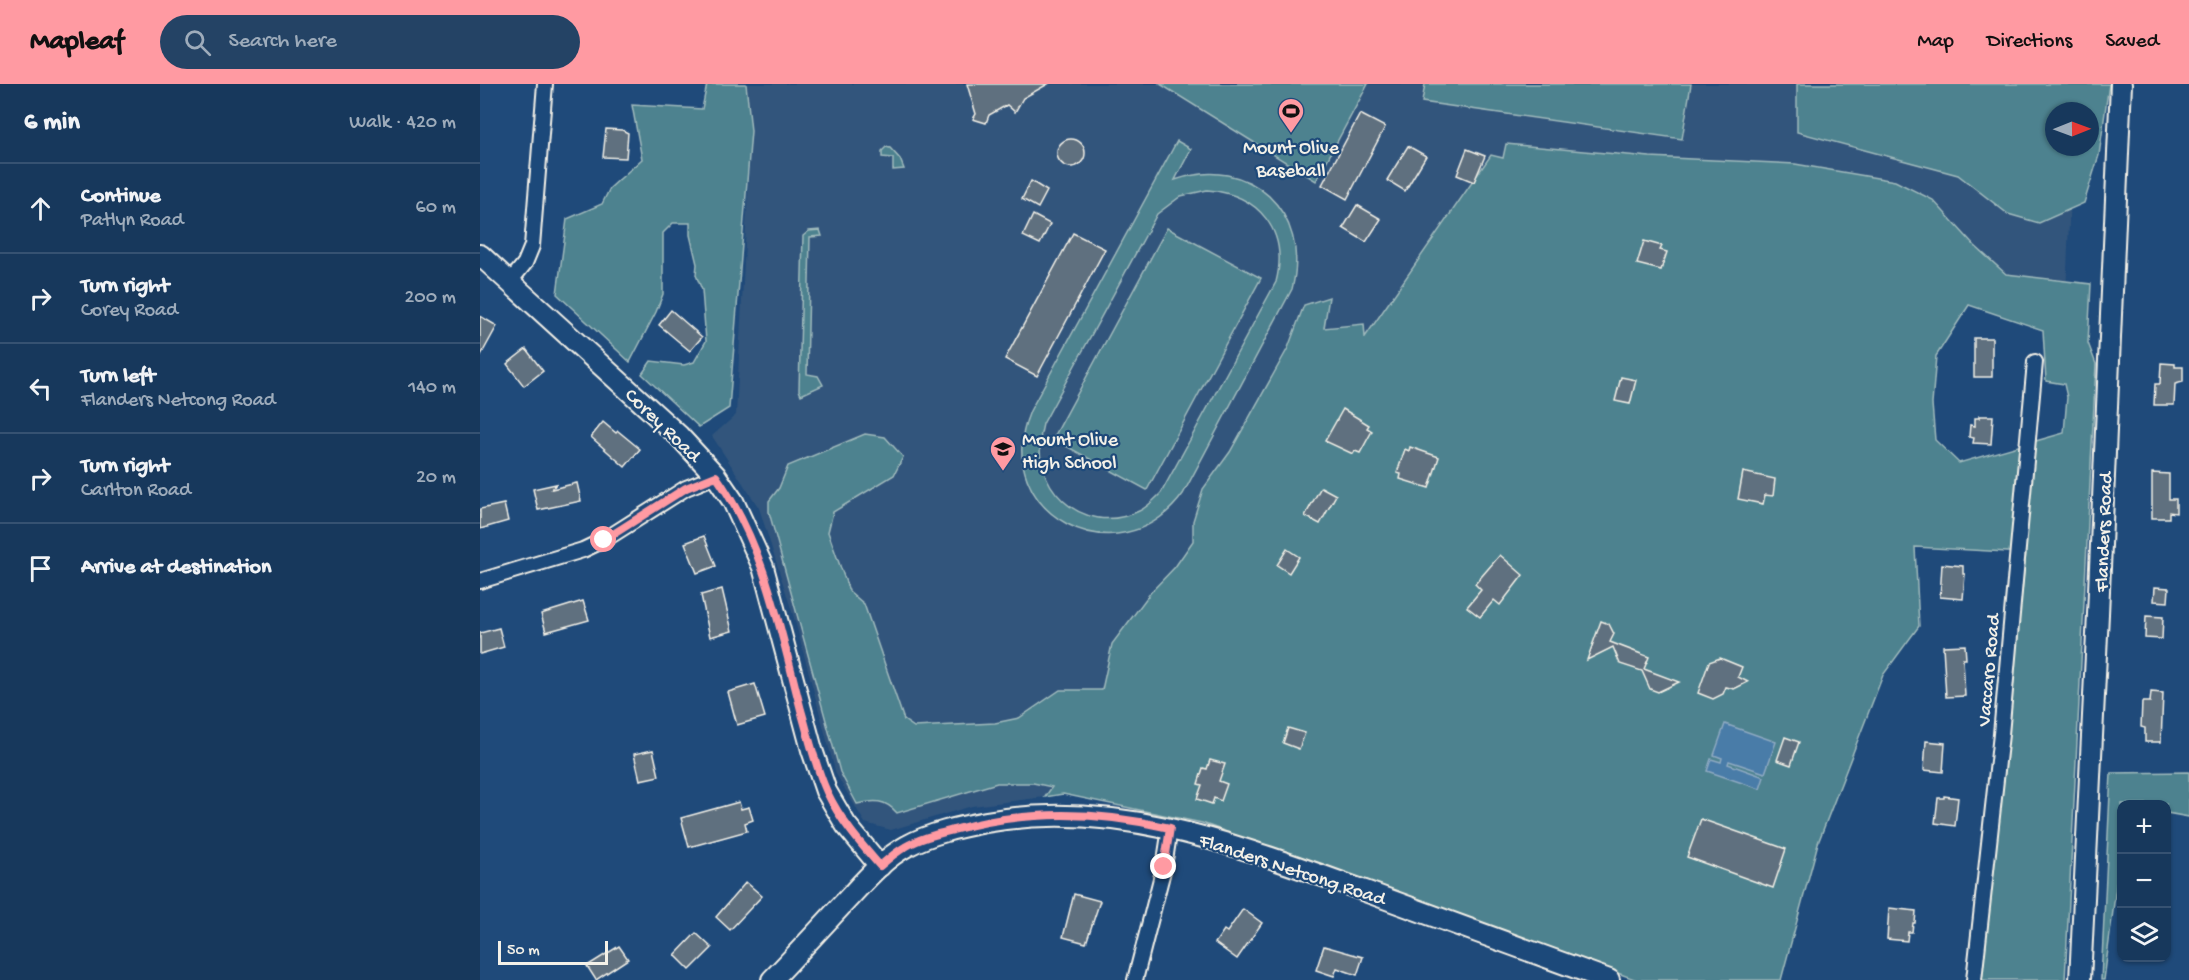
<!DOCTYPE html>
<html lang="en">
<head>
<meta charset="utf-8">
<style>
  body { margin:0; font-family:"Gochi Hand",sans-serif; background:#244365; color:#f1f3f6 }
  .controls { position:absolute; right:18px; bottom:18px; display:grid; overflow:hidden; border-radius:12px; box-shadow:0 2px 4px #0004 }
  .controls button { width:54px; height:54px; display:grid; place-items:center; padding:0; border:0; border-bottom:2px solid #365272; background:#17385c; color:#f1f3f6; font:30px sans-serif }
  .compass { position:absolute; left:1565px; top:18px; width:54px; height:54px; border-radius:50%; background:#17385c; box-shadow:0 2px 4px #0004; rotate:89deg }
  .scale { position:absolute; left:18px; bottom:15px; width:110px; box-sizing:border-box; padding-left:6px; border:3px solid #f4f1e8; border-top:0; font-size:16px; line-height:21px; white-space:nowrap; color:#f4f1e8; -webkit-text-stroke:4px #1f4a7a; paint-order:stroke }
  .stop { position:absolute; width:18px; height:18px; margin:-14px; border:4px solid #ff9aa2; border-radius:50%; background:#fff }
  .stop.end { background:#ff9aa2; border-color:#fff; box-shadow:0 2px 6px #0008 }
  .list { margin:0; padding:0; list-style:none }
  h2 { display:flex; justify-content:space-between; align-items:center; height:78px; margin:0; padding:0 24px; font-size:26px }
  h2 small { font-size:20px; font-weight:400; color:#9eacbb }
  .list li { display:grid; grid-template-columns:39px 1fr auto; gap:18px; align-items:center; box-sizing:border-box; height:90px; padding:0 24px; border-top:2px solid #365272 }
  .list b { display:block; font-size:22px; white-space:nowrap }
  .list p { margin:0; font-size:20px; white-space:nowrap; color:#9eacbb }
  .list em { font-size:20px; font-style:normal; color:#9eacbb }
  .icon { flex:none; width:33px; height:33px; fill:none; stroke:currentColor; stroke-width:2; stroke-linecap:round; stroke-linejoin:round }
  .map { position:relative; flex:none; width:1709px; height:896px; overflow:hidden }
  header { display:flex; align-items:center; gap:36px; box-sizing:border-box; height:84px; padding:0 30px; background:#ff9aa2; color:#111 }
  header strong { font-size:28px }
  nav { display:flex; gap:33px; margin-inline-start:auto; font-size:21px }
  .search { width:420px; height:54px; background:#244365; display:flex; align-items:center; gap:15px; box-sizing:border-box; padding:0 21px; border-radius:33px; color:#9eacbb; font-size:22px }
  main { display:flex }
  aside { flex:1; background:#17385c }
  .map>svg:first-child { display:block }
  .built { fill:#32557c }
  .green { fill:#4d828f; stroke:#a0babc; stroke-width:1.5; fill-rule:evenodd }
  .water { fill:#4a7ba8; stroke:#8eaac2; stroke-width:1.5 }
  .building { fill:#5f707f; stroke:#f4f1e8; stroke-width:1.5 }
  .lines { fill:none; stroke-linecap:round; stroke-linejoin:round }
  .street-casing { stroke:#f4f1e8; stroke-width:18 }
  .secondary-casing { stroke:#f4f1e8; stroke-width:24 }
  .street { stroke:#1f4a7a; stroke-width:14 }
  .secondary { stroke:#1f4a7a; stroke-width:20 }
  .route { stroke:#ff9aa2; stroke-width:8 }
  .labels { text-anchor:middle; stroke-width:4.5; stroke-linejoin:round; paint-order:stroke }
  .poi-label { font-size:20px; fill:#f4f1e8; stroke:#1f4a7a }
  .street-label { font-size:20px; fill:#f4f1e8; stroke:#1f4a7a }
</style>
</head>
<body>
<header>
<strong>Mapleaf</strong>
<div class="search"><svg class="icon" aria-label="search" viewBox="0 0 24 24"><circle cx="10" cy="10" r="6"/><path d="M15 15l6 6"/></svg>Search here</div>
<nav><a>Map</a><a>Directions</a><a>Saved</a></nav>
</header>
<main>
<aside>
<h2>6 min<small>Walk · 420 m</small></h2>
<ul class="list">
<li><svg class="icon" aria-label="ahead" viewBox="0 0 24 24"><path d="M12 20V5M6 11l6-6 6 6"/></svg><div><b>Continue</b><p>Patlyn Road</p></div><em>60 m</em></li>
<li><svg class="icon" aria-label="right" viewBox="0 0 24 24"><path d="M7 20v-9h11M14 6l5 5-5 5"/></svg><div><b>Turn right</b><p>Corey Road</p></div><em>200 m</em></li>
<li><svg class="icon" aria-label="left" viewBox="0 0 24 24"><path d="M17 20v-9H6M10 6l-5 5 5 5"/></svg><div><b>Turn left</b><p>Flanders Netcong Road</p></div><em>140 m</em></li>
<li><svg class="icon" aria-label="right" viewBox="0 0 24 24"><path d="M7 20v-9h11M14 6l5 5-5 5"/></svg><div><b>Turn right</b><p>Carlton Road</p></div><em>20 m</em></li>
<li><svg class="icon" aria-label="arrive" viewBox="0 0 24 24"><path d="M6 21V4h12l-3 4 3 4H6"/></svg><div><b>Arrive at destination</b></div></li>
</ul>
</aside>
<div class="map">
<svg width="1709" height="896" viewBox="0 0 1709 896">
  <rect width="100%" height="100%" fill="#1f4a7a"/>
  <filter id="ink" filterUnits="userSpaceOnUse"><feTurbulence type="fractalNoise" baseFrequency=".0167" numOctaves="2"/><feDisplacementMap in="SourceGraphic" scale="12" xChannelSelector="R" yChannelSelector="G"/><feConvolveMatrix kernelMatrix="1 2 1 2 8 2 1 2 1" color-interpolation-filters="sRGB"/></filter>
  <g filter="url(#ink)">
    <!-- built -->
    <polygon class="built" points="266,0 1594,0 1574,27 1574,63 1592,63 1585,237 1011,71 565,713 492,722 411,746 385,739 356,690 315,537 279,424 232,352 256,331 271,47"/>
    <!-- green -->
    <g class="green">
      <polygon points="227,0 266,0 271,47 249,324 219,343 162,290 171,277 204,281 214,278 226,257 222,206 216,191 217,180 210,151 210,139 193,139 183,149 183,210 176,228 150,278 77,210 87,135 122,120 130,104 162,75 152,21 222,25"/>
      <polygon points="680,0 888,0 836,97"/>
      <polygon points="945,0 1211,0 1202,55 942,18"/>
      <path d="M 1317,0 L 1629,0 L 1619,71 L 1604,119 L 1559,139 L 1528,130 L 1478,91 L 1317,48 ZM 1574,27 L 1610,27 L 1610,63 L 1574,63 Z"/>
      <path d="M 697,57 L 711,65 L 695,96 C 769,69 832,129 812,205 L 703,410 C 639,498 508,429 550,327 ZM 727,106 C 779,110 809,147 796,198 L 681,409 C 674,416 668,423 659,427 C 601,455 546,400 563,340 L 677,130 L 701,112 Z"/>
      <path d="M 1026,60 L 1170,73 L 1315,80 L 1415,97 L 1453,116 L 1495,162 L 1526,190 L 1611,200 L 1608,259 L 1616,280 L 1585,896 L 1502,896 L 1508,815 L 1546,469 L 1435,463 L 1439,542 L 1403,591 L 1338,759 L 1301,896 L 1157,896 L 722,739 L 583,710 L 565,713 L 572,703 L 553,699 L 517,699 L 417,729 C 405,715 394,716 377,720 L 360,688 L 289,428 L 289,417 L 299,404 L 308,382 L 385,350 L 405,353 L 423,373 L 414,391 L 353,428 L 348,448 L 369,507 L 384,520 L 424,636 L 434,643 L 515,639 L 539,634 L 580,606 L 622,606 L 632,560 L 671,508 L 695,483 L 713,457 L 713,437 L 723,405 L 750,368 L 808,264 L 824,221 L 849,213 L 844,244 L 884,240 L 885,253 L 1011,71 L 1023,74 ZM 1489,221 L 1563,246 L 1566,297 L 1584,300 L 1587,313 L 1584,349 L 1479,379 L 1455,356 L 1452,320 L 1456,272 Z"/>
      <polygon points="406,63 410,64 420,75 424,85 413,86 413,74 402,73 402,67"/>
      <polygon points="687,144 781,194 667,406 573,355"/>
      <polygon points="340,146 342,152 330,153 327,290 338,292 343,301 321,311 319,306 323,152 329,147"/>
      <polygon points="1709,688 1709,733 1687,729 1686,720 1642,720 1641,765 1624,896 1621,896 1631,689"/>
    </g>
    <!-- water -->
    <polygon class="water" points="1245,640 1296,658 1285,689 1249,677 1248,680 1284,693 1280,705 1227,687 1231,675 1241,678 1242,674 1234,671"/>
    <!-- building -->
    <g class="building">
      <polygon points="487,0 568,0 543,14 535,28 527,21 509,31 506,39 493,35 496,30"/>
      <polygon points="880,30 905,43 867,115 842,101"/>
      <polygon points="126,45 142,46 148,49 146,74 123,73"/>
      <circle cx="591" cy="69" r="14"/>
      <polygon points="928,62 946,72 925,107 907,96"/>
      <polygon points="987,65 1005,72 994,98 977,91"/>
      <polygon points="551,97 567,107 558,124 542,115"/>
      <polygon points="877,121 901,135 886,158 863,144"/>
      <polygon points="553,131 570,140 560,160 543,152"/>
      <polygon points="593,149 625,165 557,292 525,275"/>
      <polygon points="1164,157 1182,162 1180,166 1187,168 1181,186 1157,180"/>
      <polygon points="191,226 222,253 210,267 179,241"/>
      <polygon points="0,232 17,242 0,273"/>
      <rect x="1494" y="254" width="18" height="39"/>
      <polygon points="46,265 63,287 44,302 27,280"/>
      <polygon points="1681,279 1695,280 1695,283 1703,283 1703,298 1695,300 1694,321 1674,321 1675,300 1680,300"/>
      <polygon points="1141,293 1156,296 1150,320 1135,317"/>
      <polygon points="863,325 889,341 887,344 892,347 880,369 875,367 873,370 845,357"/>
      <polygon points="1499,332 1513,332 1511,360 1493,359 1494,354 1489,353 1490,341 1495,342 1495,334 1499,334"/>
      <polygon points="123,338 136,349 138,347 160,365 145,383 111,353"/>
      <polygon points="930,363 959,373 949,404 920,395 921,390 917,389 925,365 929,367"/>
      <polygon points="1263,388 1295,395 1293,412 1285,411 1283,420 1258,415"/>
      <polygon points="1672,389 1689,390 1689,415 1696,415 1696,429 1689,428 1689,434 1672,434"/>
      <polygon points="97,399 101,417 58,426 53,405 76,400 72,405"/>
      <polygon points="841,403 856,411 840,440 825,432"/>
      <polygon points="24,420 28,437 0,445 0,425"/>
      <polygon points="224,452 236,482 217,489 205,459"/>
      <polygon points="807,465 819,473 809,489 797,481"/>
      <polygon points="1020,471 1043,491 1020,521 1014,516 1000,533 987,523 1001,506 995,500"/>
      <polygon points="1462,480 1483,482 1483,490 1485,490 1483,515 1460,513"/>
      <polygon points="1675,503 1689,504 1688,518 1674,517"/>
      <polygon points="242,505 252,547 230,553 221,511"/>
      <polygon points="103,517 109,536 66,548 61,530"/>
      <polygon points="1666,532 1683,533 1682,555 1665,554"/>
      <polygon points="1121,537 1129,540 1134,550 1130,558 1169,573 1164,585 1199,598 1178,608 1170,605 1162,587 1140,580 1133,563 1107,576"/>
      <polygon points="19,544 24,563 0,570 0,549"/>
      <polygon points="1485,561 1486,575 1483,575 1485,612 1466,613 1463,562"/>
      <polygon points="1240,574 1262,583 1258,593 1268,598 1254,605 1246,603 1243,610 1233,615 1218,609 1229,578"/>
      <polygon points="275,600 285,633 257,641 248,608"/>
      <polygon points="1671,608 1683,609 1681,658 1665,658 1665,644 1661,643 1662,618 1670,618"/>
      <polygon points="808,644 825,649 819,665 803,659"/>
      <polygon points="1305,653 1319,658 1311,681 1297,676"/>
      <polygon points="1446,657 1465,659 1463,688 1444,686"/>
      <polygon points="173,666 179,692 160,696 154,670"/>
      <polygon points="730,676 745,680 739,697 747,700 741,717 734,714 732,720 717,715 722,701 718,700 723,684 727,685"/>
      <polygon points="1464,712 1478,714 1475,742 1455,739 1458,714 1464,714"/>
      <polygon points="259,718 261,725 269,723 273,736 265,739 267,747 209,763 201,734"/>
      <polygon points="1221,735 1306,765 1293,804 1207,773"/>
      <polygon points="266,798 282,812 250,846 236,833"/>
      <polygon points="594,810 620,817 606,859 583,853"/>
      <polygon points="1409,824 1436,827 1435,839 1433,839 1432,848 1428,848 1427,857 1407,855"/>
      <polygon points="763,825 782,839 757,875 735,859 744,846 747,848"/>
      <polygon points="216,849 232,864 210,886 195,871"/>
      <polygon points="139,862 148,875 116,896 107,882"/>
      <polygon points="844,862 883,873 877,891 857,884 854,892 836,886"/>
    </g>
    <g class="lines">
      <!-- street casing -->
      <g class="street-casing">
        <g id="street">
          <polyline points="29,199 45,179 52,162 65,0"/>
          <polyline points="0,497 103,466 124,456 206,404 236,392"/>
          <polyline points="655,896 684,783 690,744"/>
          <polyline points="1494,896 1521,650 1555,278"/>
        </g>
      </g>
      <!-- secondary casing -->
      <g class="secondary-casing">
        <g id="secondary">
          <polyline points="0,171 199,352 236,392 253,417 283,483 332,666 346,707 366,741 400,782"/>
          <path d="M 292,896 C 316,871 339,846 362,821 C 382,800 401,776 427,762 C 451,749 480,743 506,738 C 639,714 761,763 885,807 C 966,836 1047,866 1129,896"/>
          <polyline points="1600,896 1618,530 1641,0"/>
        </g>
      </g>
      <!-- street -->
      <use href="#street" class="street"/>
      <!-- secondary -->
      <use href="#secondary" class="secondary"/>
    </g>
  </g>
  <g class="lines" filter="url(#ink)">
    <!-- route -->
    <path class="route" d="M 124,456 L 206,404 L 236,392 C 285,462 300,545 321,626 C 329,653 335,682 347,708 C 360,736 380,759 400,782 C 408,775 416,768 425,763 C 440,754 457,750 473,746 C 544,726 619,727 690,744 L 684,783"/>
  </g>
  <!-- icons -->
  <defs>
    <g id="stadium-pin" transform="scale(1.35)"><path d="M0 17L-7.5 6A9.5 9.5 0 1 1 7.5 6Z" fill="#ff9aa2" stroke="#1f4a7a"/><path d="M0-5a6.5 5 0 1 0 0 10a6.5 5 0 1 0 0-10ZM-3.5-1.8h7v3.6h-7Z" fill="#111"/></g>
    <g id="school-pin" transform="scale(1.35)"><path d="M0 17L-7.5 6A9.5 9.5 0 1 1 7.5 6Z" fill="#ff9aa2" stroke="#1f4a7a"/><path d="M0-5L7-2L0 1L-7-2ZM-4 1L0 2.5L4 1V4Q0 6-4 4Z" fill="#111"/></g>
  </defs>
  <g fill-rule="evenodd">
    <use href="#stadium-pin" x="811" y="27"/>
    <use href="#school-pin" x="523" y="365"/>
  </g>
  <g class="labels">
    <!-- poi labels -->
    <g class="poi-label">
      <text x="811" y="69">Mount Olive<tspan x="811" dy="23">Baseball</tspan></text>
      <text x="542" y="361" text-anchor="start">Mount Olive<tspan x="542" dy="23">High School</tspan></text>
    </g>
    <!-- street labels -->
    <g class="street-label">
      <text transform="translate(184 340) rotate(44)" y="7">Corey Road</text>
      <text transform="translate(1622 448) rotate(-88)" y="7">Flanders Road</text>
      <text transform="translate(1507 586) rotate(-85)" y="7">Vaccaro Road</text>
      <text transform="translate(813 784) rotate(18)" y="7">Flanders Netcong Road</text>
    </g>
  </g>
</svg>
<div class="controls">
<button>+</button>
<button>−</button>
<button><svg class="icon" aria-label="layers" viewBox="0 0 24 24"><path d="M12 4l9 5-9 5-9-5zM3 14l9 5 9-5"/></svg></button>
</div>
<svg class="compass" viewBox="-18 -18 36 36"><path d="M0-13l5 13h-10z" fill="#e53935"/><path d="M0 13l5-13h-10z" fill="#9eacbb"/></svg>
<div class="scale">50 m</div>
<div class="stop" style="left:124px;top:456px"></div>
<div class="stop end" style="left:684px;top:783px"></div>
</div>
</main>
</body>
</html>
